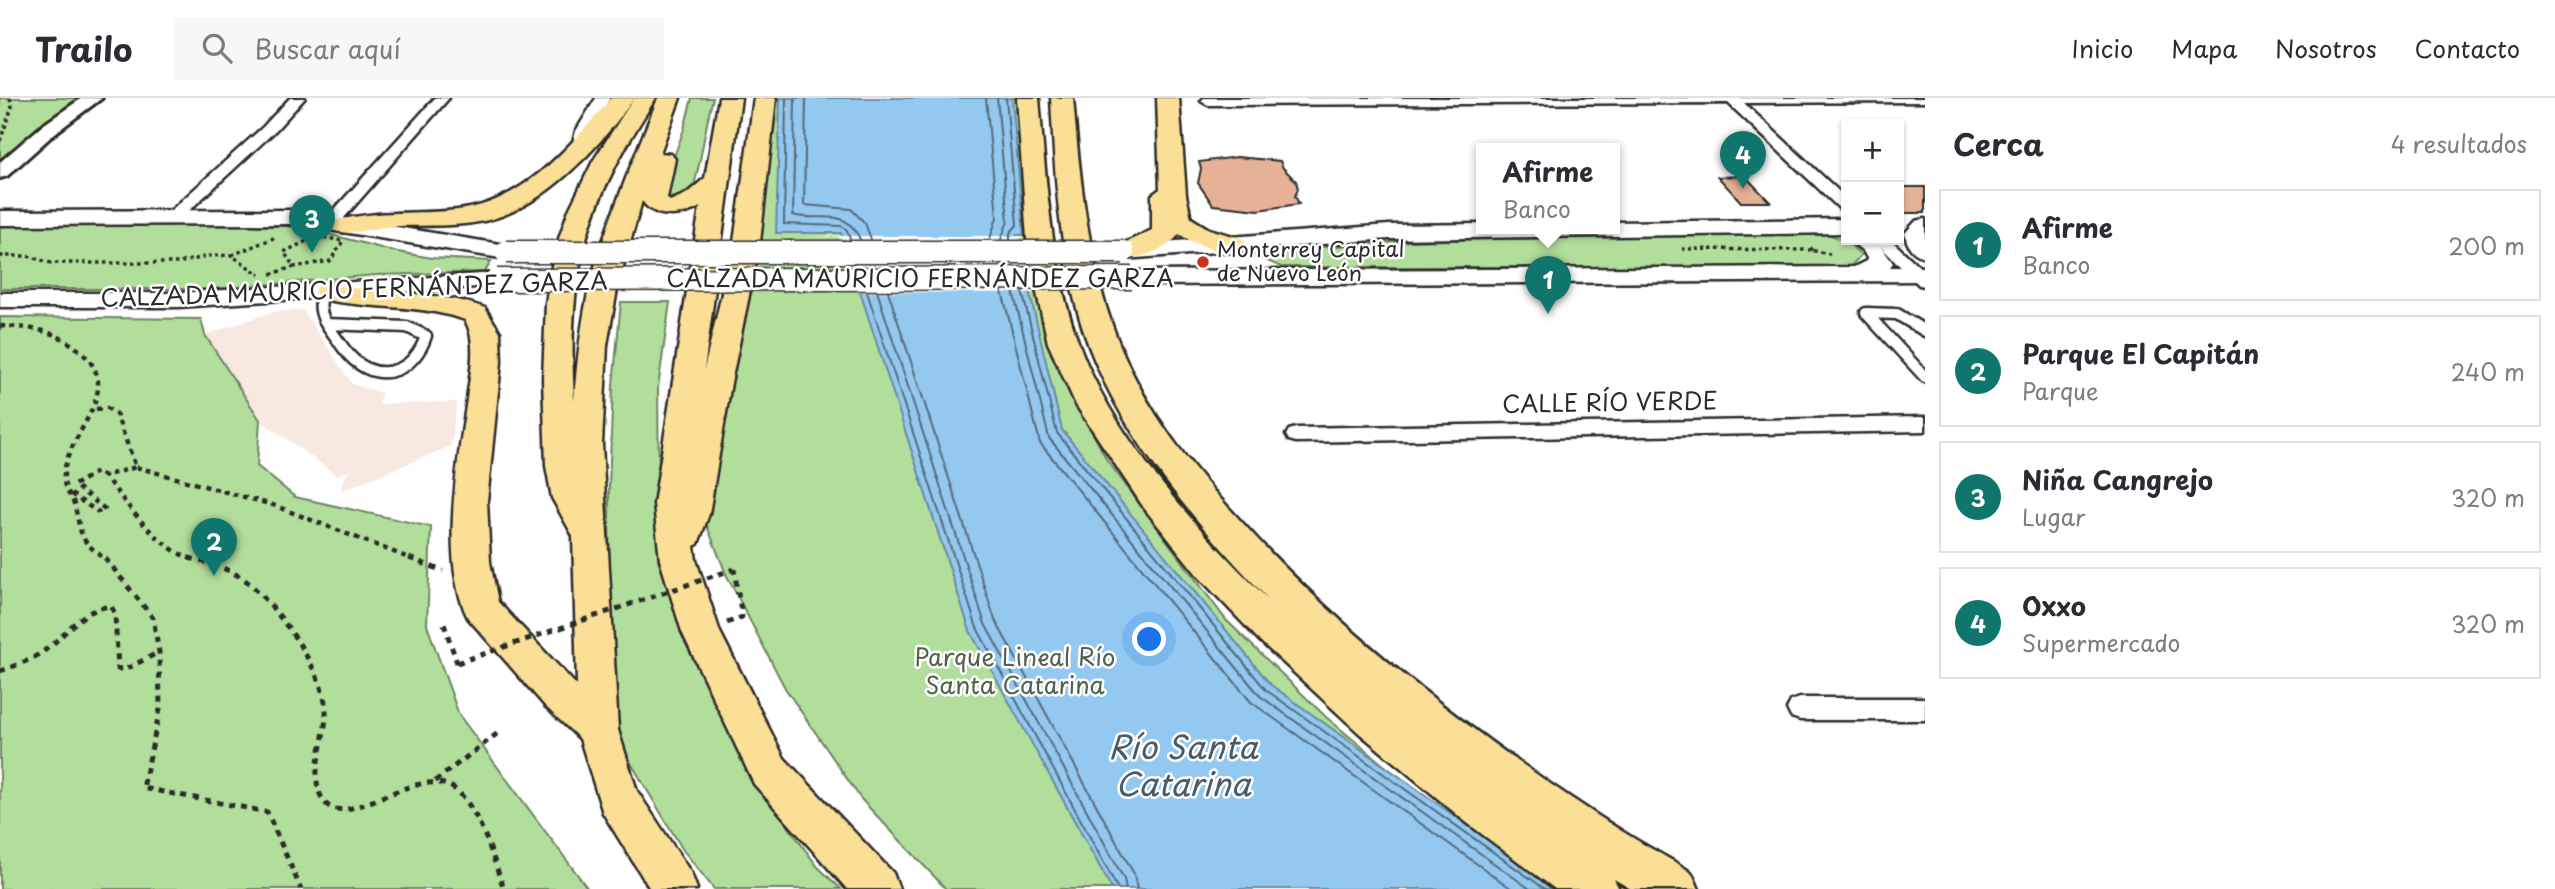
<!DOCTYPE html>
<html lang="es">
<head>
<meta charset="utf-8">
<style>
  body { margin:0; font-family:"Playpen Sans",sans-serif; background:#f7f7f7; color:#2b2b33 }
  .controls { position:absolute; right:21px; top:21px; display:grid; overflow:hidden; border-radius:0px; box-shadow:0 2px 5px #0004 }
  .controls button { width:63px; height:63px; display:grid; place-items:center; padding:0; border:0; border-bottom:2px solid #e1e1e2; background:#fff; color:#2b2b33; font:35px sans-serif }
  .you { position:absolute; left:1150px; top:542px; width:24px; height:24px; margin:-18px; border:5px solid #fff; border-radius:50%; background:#1a73e8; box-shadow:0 0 0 10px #1a73e833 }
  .badge { display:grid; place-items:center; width:46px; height:46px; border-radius:50%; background:#0f766e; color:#fff; font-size:23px; font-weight:700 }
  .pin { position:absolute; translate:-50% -58px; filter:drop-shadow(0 2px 4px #0008) }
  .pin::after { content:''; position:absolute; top:37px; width:24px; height:21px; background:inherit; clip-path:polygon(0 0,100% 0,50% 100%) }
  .popup { position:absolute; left:1476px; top:45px; width:144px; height:91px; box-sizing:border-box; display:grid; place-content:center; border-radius:0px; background:#fff; filter:drop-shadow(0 2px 5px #0005); font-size:23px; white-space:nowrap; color:#7c7c81 }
  .popup b { font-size:26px; color:#2b2b33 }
  .popup::after { content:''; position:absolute; left:50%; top:100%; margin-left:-14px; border:14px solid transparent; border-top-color:#fff }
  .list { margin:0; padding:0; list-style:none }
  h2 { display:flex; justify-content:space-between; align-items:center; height:91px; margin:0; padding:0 28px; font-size:30px }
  h2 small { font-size:23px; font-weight:400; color:#7c7c81 }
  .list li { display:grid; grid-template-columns:46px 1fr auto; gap:21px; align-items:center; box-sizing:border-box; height:112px; margin:0 14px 14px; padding:0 14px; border:2px solid #e1e1e2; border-radius:0px }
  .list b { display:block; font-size:26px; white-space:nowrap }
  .list p { margin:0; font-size:23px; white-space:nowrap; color:#7c7c81 }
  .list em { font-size:23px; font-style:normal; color:#7c7c81 }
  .icon { flex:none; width:38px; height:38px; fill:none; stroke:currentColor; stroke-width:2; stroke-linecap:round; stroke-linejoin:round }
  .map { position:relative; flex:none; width:1925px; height:791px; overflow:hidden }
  header { display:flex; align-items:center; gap:42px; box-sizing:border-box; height:98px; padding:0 35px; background:#fff; border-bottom:2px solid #e1e1e2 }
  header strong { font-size:33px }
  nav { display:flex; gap:38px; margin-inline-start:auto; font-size:24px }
  .search { width:490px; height:63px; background:#f7f7f7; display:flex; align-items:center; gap:18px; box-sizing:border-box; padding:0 24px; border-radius:0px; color:#7c7c81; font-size:26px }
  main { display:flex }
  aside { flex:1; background:#fff }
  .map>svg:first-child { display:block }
  .built { fill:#f7e8e0 }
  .green { fill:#b2de9c; stroke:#6e8464; stroke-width:2 }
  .water { fill:#93c8f0; stroke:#6989a1; stroke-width:2 }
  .pier { fill:#fff }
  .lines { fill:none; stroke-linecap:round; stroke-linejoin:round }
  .shore { stroke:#556a7a; stroke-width:2 }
  .building { fill:#e5b297; stroke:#2b2b2b; stroke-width:2 }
  .service-far1-casing { stroke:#2b2b2b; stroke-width:11 }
  .service-casing { stroke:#2b2b2b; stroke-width:15 }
  .minor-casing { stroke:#2b2b2b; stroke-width:5 }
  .tertiary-casing { stroke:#2b2b2b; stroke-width:6 }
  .secondary-casing { stroke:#2b2b2b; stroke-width:5 }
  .primary-casing { stroke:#2b2b2b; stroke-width:5 }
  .trunk-casing { stroke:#2b2b2b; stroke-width:5 }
  .path-far2 { stroke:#2b2b2b; stroke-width:3.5; stroke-dasharray:3.5 3.5; stroke-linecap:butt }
  .path-far1 { stroke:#2b2b2b; stroke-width:4.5; stroke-dasharray:5 5; stroke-linecap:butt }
  .path { stroke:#2b2b2b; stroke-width:5; stroke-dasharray:6 6; stroke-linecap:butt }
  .service-far1 { stroke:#fff; stroke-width:8 }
  .service { stroke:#fff; stroke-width:10 }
  .minor { fill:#fff; fill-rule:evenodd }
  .tertiary { fill:#fff; fill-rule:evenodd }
  .secondary { fill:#fff; fill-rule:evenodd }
  .primary { fill:#fbdf96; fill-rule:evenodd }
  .trunk { fill:#fbdf96; fill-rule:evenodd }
  .secondary-bridge-casing { stroke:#2b2b2b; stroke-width:25; stroke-linecap:butt }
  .path-bridge { stroke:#2b2b2b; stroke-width:5; stroke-dasharray:6 6; stroke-linecap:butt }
  .secondary-bridge { stroke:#fff; stroke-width:22 }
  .poi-dot { fill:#c8321e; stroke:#fff; stroke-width:2.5 }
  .labels { text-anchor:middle; stroke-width:5; stroke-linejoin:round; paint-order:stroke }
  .far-poi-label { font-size:21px; fill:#2b2b2b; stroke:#fff; text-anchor:start }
  .street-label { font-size:24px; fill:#2b2b2b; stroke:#fff }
  .park-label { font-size:24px; fill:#54614d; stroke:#fff }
  .near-water-label { font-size:32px; font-style:italic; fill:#4a5a66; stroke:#fff }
</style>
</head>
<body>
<header>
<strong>Trailo</strong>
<div class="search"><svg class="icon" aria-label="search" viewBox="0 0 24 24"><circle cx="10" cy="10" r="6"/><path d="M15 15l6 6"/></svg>Buscar aquí</div>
<nav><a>Inicio</a><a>Mapa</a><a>Nosotros</a><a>Contacto</a></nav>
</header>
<main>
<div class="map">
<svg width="1925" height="791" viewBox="0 0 1925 791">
  <rect width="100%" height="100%" fill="#fff"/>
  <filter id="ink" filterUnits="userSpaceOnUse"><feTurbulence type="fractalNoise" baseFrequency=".0143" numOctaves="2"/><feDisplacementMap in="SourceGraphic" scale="14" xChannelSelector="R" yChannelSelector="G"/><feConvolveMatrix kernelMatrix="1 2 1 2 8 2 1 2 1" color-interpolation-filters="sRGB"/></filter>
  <g filter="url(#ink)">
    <!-- built -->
    <polygon class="built" points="303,212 352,286 382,295 378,306 457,304 451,348 340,393 348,373 337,377 260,322 205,237 272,214"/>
    <!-- green -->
    <g class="green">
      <polygon points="0,0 82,0 43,28 0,65"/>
      <path d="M 692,0 L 713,0 C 704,31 702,63 692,94 C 681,100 673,102 661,95 L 684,31 Z"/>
      <polygon points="758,0 1020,0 1037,196 1051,256 1107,362 1226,522 1326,619 1522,782 1537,791 946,791 861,701 785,590 727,478 703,418"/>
      <polygon points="0,125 272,126 310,131 392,153 432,160 491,163 485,174 376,177 214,191 0,191"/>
      <polygon points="1822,134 1845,142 1861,157 1850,169 1281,169 1248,154 1411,143"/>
      <polygon points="621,204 670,204 658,290 659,393 751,677 817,768 841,791 714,791 683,752 619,645 610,557 609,389 613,287"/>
      <polygon points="0,219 201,221 205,237 260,322 257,368 295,399 431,429 427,527 459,617 588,791 0,791"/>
    </g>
    <!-- water -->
    <polygon class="water" points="780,0 1012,0 1024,137 1016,137 1062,332 1271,587 1557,791 1112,791 970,533 841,135 776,135"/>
    <!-- pier -->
    <polygon class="pier" points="804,138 1028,138 1020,140 1033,195 857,194 839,139"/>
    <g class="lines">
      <!-- shore -->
      <g class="shore">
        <polyline points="786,0 784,126 842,128 847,132 850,141"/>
        <path d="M 795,0 L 793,117 C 822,125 844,107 860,141"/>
        <polyline points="806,0 804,107 851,111 865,125 871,141"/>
        <polyline points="986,0 997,119 990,141"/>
        <polyline points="997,0 1008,123 1001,141"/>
        <polyline points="1006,0 1017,127 1010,135 1010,141"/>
        <polyline points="877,193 985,526 1124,781 1126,791"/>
        <polyline points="888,193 995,522 1134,776 1137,791"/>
        <polyline points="1002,193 1040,345 1251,604 1512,791"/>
        <polyline points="1013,193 1049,340 1260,598 1530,791"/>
        <polyline points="1022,193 1057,335 1266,592 1545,791"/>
        <polyline points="867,194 977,530 1118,791"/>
      </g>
    </g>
    <!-- building -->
    <g class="building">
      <polygon points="1237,59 1280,63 1283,70 1296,83 1298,91 1295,98 1299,106 1258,112 1213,107 1198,85 1201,71 1199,64"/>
      <polygon points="1745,78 1770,104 1741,104 1718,79"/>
      <rect x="1899" y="89" width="26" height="26"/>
    </g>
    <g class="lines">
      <!-- service-far1 casing -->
      <g class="service-far1-casing">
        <polyline id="service-far1" points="320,203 322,194"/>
      </g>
      <!-- service casing -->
      <g class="service-casing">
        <g id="service">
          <path d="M 321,202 C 318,218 328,228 337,241 C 342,248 347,256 354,262 C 383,287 415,271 426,238 L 407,229 L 327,226"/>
          <polyline points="1925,233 1897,216 1866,215 1925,279"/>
        </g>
      </g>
      <!-- minor casing -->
      <g class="minor-casing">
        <g id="minor">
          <polygon points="290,0 305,0 273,35 180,121 168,121 166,118 168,115 263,29"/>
          <polygon points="435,0 449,0 336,129 324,129 322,126 324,123"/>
          <polygon points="596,0 610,0 590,33 584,51 574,51 572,48 576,33"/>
          <polygon points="1204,0 1925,0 1925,4 1744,5 1846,100 1846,113 1840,111 1728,5 1208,7 1201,3"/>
          <polygon points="1874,142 1891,142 1925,174 1925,188 1919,187"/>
          <polygon points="1925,319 1925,333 1296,344 1289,342 1286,337 1289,332 1296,330"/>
          <polygon points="1800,600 1925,600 1925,622 1800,622 1791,619 1787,611 1791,603"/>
        </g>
      </g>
      <!-- tertiary casing -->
      <g class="tertiary-casing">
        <polygon id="tertiary" points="82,0 102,0 55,35 7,78 0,80 0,64 43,27"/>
      </g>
      <!-- secondary casing -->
      <g class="secondary-casing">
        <g id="secondary">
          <polygon points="294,112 506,147 514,149 518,154 514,159 506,161 294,126 0,127 0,113"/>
          <polygon points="1846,121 1846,135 1389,141 1123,161 1115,159 1111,154 1115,149 1123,147 1389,127 1482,126 1482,130 1614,130 1614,124"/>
          <path d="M 1925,121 L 1925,159 C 1912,156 1907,148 1905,135 L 1916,123 Z"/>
          <polygon points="1849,142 1876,142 1893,165 1890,169 1925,169 1925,183 1132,187 1123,185 1120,180 1123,175 1132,173 1854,169 1868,162 1863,153"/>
          <polygon points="497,175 506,177 509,182 506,187 178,209 0,209 0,195 178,195"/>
        </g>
      </g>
      <!-- primary casing -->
      <g class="primary-casing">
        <g id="primary">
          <path d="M 611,0 L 634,0 C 601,48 543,111 484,123 C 455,129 427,127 398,128 C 378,128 354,138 335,133 L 331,128 L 335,123 C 381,111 414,117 458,112 C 524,105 571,47 611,0 Z"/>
          <path d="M 634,0 L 656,0 C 584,110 567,172 574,303 C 577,264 581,225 590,186 C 607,123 634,61 658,0 L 680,0 L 660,55 L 671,56 L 675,61 L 667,100 L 670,103 L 686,96 L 705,80 L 719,0 L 741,0 L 704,272 L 734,144 L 754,0 L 776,0 L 760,144 L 731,285 L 709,416 L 698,446 L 694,448 L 696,462 L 720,534 L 784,660 L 893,775 L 899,791 L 847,791 L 754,686 L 682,534 L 660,462 L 654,406 L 700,109 C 682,119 656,122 642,103 L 618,186 L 607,247 L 602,346 L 618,632 L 637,693 L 691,775 L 697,791 L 650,791 L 603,715 L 580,641 L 546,609 L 468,520 C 439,463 458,363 467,301 C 470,275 478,245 465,222 C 418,205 366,212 318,200 L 314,194 L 318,188 C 333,185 347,190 361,191 C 404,196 444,195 485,210 L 500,234 L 501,264 L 487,403 L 490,464 L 498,504 L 577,588 L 573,438 L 552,400 L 546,368 L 543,281 L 546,205 L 554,155 L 568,114 L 593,63 Z"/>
        </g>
      </g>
      <!-- trunk casing -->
      <g class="trunk-casing">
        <g id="trunk">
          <path d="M 1017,0 L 1039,0 C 1046,82 1050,168 1079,246 C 1112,338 1201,437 1271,504 C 1200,429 1128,348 1090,251 C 1060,172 1055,83 1051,0 L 1073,0 C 1080,83 1088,172 1121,250 C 1147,314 1191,369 1238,420 C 1330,522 1436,607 1549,685 C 1580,706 1611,727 1643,746 C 1658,755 1675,763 1689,773 C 1694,777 1696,785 1699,791 L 1631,791 L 1614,781 L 1619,791 L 1555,791 L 1466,724 L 1358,634 L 1260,543 L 1199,479 L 1144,410 L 1076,307 L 1048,245 L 1028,155 Z"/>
          <path d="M 1157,0 L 1179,0 L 1186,97 L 1191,120 L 1209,131 L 1243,141 L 1247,147 L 1243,153 C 1224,158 1196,147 1179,136 C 1169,151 1137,163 1120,159 L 1116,153 L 1120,147 L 1152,132 L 1152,97 L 1160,91 Z"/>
        </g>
      </g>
      <!-- path-far2 -->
      <g class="path-far2">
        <polyline points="0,43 12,9 10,0"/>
        <polygon points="317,138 343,143 330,163 294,169 284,154"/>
        <polyline points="1813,150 1810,152 1830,156"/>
        <polyline points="1682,151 1810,152"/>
        <polyline points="232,157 276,139"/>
        <polyline points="0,158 28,158 51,165 178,165 209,158 231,157 260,177"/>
        <polyline points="271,176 294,169"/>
      </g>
      <!-- path-far1 -->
      <g class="path-far1">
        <path d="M 0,228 C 31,229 56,232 80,253 C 130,296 60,337 64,384 C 65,391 70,397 73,403 C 78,415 78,434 86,444 C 91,451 100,456 106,462"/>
        <path d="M 96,311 L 107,310 L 116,316 L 136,369 L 104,378 C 129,407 157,452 196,462"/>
        <polyline points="136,369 273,407 414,462"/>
        <polyline points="71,396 98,414 105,411 74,387 97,374 104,378"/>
      </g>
      <!-- path -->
      <g class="path">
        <polyline points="105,460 153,520 159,554 160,611 143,690 267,714 301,791"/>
        <path d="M 189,460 C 210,465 235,472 251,487 C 280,514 324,573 326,613 C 327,640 307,677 323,702 C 346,739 426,652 463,699 C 484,725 493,761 504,791"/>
        <polyline points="409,460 443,473"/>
        <polyline points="727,525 742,519 734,471"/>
        <polyline points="444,526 457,565"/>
        <path d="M 0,573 C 17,567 35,561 49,549 C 70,532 82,511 111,508 L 115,516 L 118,571 L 126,571 L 159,554"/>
        <polyline points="435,683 498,635"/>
      </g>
      <!-- service-far1 -->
      <use href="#service-far1" class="service-far1"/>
      <!-- service -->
      <use href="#service" class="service"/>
      <!-- minor -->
      <use href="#minor" class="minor"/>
      <!-- tertiary -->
      <use href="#tertiary" class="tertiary"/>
      <!-- secondary -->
      <use href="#secondary" class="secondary"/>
      <!-- primary -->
      <use href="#primary" class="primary"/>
      <!-- trunk -->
      <use href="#trunk" class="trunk"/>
      <!-- secondary-bridge casing -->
      <g class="secondary-bridge-casing">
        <g id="secondary-bridge">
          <polyline points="506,154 1123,154"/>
          <polyline points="497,182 1132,180"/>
        </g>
      </g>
      <!-- path-bridge -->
      <polyline class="path-bridge" points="457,565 734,471"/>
      <!-- secondary-bridge -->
      <use href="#secondary-bridge" class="secondary-bridge"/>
    </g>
  </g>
  <!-- markers -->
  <circle class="poi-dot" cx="1203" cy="164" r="7"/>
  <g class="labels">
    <!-- far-poi labels -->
    <g class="far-poi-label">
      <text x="1217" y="159">Monterrey Capital<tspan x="1217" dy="24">de Nuevo León</tspan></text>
    </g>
    <!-- street labels -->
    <g class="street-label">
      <text x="920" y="189">CALZADA MAURICIO FERNÁNDEZ GARZA</text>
      <text transform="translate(354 192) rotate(-2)" y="8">CALZADA MAURICIO FERNÁNDEZ GARZA</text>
      <text transform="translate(1610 305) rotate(-1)" y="8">CALLE RÍO VERDE</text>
    </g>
    <!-- park labels -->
    <g class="park-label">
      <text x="1015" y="568">Parque Lineal Río<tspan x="1015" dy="28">Santa Catarina</tspan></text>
    </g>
    <!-- near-water labels -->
    <g class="near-water-label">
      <text x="1183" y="661">Río Santa<tspan x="1183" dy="37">Catarina</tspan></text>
    </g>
  </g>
</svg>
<div class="controls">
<button>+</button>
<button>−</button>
</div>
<div class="you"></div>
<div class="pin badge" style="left:1548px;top:216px">1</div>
<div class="popup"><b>Afirme</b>Banco</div>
<div class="pin badge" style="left:214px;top:478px">2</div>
<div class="pin badge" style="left:312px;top:155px">3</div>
<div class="pin badge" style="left:1743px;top:91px">4</div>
</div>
<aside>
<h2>Cerca<small>4 resultados</small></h2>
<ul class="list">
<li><span class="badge">1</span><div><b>Afirme</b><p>Banco</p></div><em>200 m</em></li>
<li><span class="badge">2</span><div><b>Parque El Capitán</b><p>Parque</p></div><em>240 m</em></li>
<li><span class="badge">3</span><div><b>Niña Cangrejo</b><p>Lugar</p></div><em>320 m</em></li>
<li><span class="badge">4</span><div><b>Oxxo</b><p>Supermercado</p></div><em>320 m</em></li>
</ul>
</aside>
</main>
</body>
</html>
